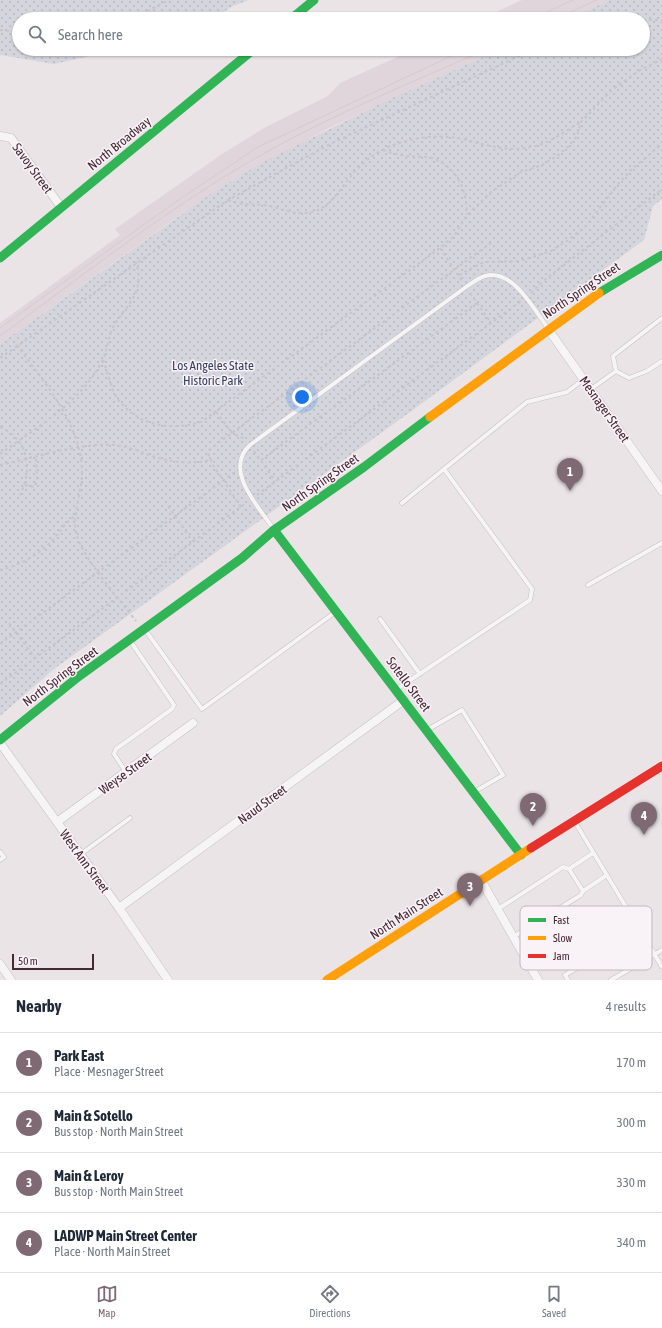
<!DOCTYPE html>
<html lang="en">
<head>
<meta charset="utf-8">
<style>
  body { margin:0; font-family:"Asap Condensed",sans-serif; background:#f6f6f7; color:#1f2937 }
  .scale { position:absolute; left:12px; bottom:10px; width:82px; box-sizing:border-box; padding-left:4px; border:2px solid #452935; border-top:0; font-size:11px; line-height:14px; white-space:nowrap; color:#452935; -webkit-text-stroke:3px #f9f2f6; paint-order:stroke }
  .you { position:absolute; left:302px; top:397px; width:14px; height:14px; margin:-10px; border:3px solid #fff; border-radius:50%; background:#1a73e8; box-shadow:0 0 0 6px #1a73e833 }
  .badge { display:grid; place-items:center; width:26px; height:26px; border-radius:50%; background:#7f6a73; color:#fff; font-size:13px; font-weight:700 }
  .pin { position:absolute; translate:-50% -33px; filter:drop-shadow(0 1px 2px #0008) }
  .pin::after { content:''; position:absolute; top:21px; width:14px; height:12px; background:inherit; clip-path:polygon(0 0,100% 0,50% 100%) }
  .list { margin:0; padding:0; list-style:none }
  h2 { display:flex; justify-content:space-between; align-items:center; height:52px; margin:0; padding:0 16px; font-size:17px }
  h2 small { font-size:13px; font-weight:400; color:#747a83 }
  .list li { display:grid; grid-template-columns:26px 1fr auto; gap:12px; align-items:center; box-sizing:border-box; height:60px; padding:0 16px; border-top:1px solid #e0e1e3 }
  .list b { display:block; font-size:15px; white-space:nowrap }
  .list p { margin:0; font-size:13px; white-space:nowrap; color:#747a83 }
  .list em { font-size:13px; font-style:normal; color:#747a83 }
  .icon { flex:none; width:22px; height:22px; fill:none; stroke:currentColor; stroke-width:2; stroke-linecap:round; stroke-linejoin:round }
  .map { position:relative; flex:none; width:662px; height:980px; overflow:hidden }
  .search { position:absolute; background:#fff; box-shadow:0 1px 3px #0004; left:12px; right:12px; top:12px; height:44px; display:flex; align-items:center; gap:10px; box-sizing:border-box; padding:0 14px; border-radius:22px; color:#747a83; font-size:15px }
  .sheet { height:292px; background:#fff }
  nav { display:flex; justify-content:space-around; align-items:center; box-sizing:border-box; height:56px; border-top:1px solid #e0e1e3; background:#fff; font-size:11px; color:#747a83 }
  nav a { display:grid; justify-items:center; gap:2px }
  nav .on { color:#7f6a73 }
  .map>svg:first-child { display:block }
  .built { fill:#e0d5db }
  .park { fill:url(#park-dots) }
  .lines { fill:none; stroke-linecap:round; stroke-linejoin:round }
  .lane-casing { stroke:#c6c0c3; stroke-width:5 }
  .street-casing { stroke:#c6c0c3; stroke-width:9 }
  .path { stroke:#cac4c7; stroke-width:2; stroke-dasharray:3 3; stroke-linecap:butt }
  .lane { stroke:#f6f4f5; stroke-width:4 }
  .street { stroke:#f6f4f5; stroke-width:8 }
  .fast { stroke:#30b455; stroke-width:9 }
  .slow { stroke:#ff9f0a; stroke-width:9 }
  .jam { stroke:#e5322d; stroke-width:9 }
  .tram { stroke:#d1cdcf; stroke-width:1 }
  .path-bridge { stroke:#cac4c7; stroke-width:2; stroke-dasharray:3 3; stroke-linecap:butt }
  .labels { text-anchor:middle; stroke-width:3; stroke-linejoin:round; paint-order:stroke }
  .street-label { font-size:13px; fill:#452935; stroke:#f9f2f6 }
  .park-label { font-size:13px; fill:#354162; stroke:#f9f2f6 }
  .key { fill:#f9f2f6; stroke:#c3b6bc; stroke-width:1 }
  .key-label { font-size:11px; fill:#452935 }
</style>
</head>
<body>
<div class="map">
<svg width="662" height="980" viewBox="0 0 662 980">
  <defs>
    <pattern id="park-dots" width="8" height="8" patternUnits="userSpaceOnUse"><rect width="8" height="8" fill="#d5d5de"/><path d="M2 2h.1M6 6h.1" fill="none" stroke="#b8b7bf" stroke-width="1.8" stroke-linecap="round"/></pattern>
  </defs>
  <rect width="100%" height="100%" fill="#eae4e7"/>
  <!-- built -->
  <g class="built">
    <polygon points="522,0 610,0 568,19 481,19"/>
    <polygon points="415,49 501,49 331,127 235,179 173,220 0,344 0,323 120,235 115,229 222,154 264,128 328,96 340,83"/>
  </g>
  <!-- park -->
  <g class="park">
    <polygon points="0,0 249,0 233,6 213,19 209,15 197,19 19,19 19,49 120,49 54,64 0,55"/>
    <polygon points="610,0 662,0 662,199 653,206 644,240 406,415 54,669 0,716 0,344 209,195 263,162 384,102 501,49 643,49 643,19 568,19"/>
  </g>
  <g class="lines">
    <!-- lane casing -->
    <g class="lane-casing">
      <g id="lane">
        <polyline points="616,371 613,356 662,318"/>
        <polyline points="616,371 629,378 647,371 662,361"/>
        <polyline points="591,389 616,371"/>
        <polyline points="402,503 527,402 567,392 584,379"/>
        <path d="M 273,528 C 258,506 223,470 250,445 L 466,287 C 472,283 478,278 485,276 C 512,268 534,309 547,327"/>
        <polyline points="588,585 662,543"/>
        <polyline points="380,619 420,674"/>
        <polyline points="146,631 202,709 334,613"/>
        <polyline points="397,689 530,600 532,589 444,469"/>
        <polyline points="427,730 462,710 503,775 474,792"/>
        <polyline points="126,772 114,754 116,749 172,709 174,705 131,642"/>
        <polyline points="575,822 662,967"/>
        <polyline points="0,852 4,857 0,860"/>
        <polyline points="81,854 130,818"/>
        <polyline points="569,869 593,853"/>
        <polyline points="583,891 607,875"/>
        <polyline points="498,909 563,867 569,869 583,891 581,895 513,937"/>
        <polyline points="628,970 662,950"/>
        <polyline points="568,980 565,975 612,947 628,970 611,980"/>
      </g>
    </g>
    <!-- street casing -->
    <g class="street-casing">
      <g id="street">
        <polyline points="0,136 11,138 61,207"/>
        <polyline points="548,329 662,491"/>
        <polyline points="0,743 119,908 168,980"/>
        <polyline points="57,822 193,723"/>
        <polyline points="481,880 538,980"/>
        <polyline points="119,908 404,700"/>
        <polyline points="0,964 11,980"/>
      </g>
    </g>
    <!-- path -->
    <g class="path">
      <polyline points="131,19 169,0"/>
      <polyline points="643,20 662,20"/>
      <polyline points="0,30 19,32"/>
      <path d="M 383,150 C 391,153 399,155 407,156 C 415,157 424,156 432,158 C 458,167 467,191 467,215"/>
      <path d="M 228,200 C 241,206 255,203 269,206 C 280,208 290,213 301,213 C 328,214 337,192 352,175 C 362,162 380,149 396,144 C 417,137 440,134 462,139 C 488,145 508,153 536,146 C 552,141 567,130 581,122"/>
      <polyline points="440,248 462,281"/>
      <polyline points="459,275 484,262 519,261 532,257 551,251 567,241 586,226 619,183 633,168 662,144"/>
      <polyline points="470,293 491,323"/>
      <polyline points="531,293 542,282 662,189"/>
      <path d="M 17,345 C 44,383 82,424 82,473 C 82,494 71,515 77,536 C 83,558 121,602 136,621"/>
      <polyline points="0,358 228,200 330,144 519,56 539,49"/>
      <path d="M 103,360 C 108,372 110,387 117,398 C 137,426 170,431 201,422 L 440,248 L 454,236 L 467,215 L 491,192 L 521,172 L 542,165 L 557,156 L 568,147 L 577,136 L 581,122 L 612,90 L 637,72 L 662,59"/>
      <polyline points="302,382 310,392"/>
      <polyline points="216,412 232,433 245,439"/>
      <polyline points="254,451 275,481"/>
      <path d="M 0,454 C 36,428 78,404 100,365 C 108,353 107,338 114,325 C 129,302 145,292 136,262"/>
      <polyline points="261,460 477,303"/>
      <path d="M 0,465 C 33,458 78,443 112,445 C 127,445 142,453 156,457 C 175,463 192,464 211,460"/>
      <polyline points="25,485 35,487 37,479 36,457"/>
      <polyline points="257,495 521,301"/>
      <polyline points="168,506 193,542"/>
      <polyline points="241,507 213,465 208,453 210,449 492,242"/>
      <path d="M 0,570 C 18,566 39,555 52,541 C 60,532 65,523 75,516"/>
      <polyline points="9,623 35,658"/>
      <polyline points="0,644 235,472"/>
      <polyline points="0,684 247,502"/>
    </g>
    <!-- lane -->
    <use href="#lane" class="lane"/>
    <!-- street -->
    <use href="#street" class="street"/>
    <!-- fast -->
    <g class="fast">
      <polyline points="291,19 314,0"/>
      <polyline points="0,258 254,49"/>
      <polyline points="599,293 662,255"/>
      <polyline points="274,530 521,855"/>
      <polyline points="0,740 78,677 242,558 274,530 364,467 430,417"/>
    </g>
    <!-- slow -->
    <g class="slow">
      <polyline points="430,417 599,293"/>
      <polyline points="327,980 531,848"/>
    </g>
    <!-- jam -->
    <polyline class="jam" points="531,848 662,766"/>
    <!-- tram -->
    <g class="tram">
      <polyline points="532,19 573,0"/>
      <polyline points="555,19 597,0"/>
      <polyline points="0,328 174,203 258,147 466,49"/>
      <path d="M 0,336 C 85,274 169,207 261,155 C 334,114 412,82 488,49"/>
    </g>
    <!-- path-bridge -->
    <path class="path-bridge" d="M 0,427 C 29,440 33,469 20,495"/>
  </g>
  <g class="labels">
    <!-- street labels -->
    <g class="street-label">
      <text transform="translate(119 143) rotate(-39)" y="5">North Broadway</text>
      <text transform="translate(33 168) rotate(54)" y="5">Savoy Street</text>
      <text transform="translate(581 290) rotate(-34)" y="5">North Spring Street</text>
      <text transform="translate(605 409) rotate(55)" y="5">Mesnager Street</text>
      <text transform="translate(320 482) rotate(-35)" y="5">North Spring Street</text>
      <text transform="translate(60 676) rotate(-37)" y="5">North Spring Street</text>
      <text transform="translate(409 684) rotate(53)" y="5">Sotello Street</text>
      <text transform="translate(125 773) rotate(-36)" y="5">Weyse Street</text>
      <text transform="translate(262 804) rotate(-36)" y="5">Naud Street</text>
      <text transform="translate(85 861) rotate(54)" y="5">West Ann Street</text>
      <text transform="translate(406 913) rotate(-33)" y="5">North Main Street</text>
    </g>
    <!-- park labels -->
    <g class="park-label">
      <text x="213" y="370">Los Angeles State<tspan x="213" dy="15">Historic Park</tspan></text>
    </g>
  </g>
  <!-- legend -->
  <rect x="520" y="906" width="132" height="64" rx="6" class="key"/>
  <rect x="528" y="918" width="18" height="4" fill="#30b455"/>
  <rect x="528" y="936" width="18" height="4" fill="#ff9f0a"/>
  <rect x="528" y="954" width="18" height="4" fill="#e5322d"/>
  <g class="key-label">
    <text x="553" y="924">Fast</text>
    <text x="553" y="942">Slow</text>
    <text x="553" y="960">Jam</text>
  </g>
</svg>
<div class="scale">50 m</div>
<div class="you"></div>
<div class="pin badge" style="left:570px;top:491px">1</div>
<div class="pin badge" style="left:533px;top:826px">2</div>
<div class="pin badge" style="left:470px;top:906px">3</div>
<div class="pin badge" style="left:644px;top:835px">4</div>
<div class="search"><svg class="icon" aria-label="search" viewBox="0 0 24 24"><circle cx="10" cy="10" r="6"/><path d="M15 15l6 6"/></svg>Search here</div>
</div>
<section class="sheet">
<h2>Nearby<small>4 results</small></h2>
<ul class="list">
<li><span class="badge">1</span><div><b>Park East</b><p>Place · Mesnager Street</p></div><em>170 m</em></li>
<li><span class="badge">2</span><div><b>Main &amp; Sotello</b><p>Bus stop · North Main Street</p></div><em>300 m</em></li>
<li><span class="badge">3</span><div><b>Main &amp; Leroy</b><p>Bus stop · North Main Street</p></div><em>330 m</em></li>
<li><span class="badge">4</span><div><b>LADWP Main Street Center</b><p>Place · North Main Street</p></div><em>340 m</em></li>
</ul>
</section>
<nav>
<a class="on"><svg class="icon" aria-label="map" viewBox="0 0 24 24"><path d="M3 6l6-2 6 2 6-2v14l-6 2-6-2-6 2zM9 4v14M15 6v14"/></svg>Map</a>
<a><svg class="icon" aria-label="directions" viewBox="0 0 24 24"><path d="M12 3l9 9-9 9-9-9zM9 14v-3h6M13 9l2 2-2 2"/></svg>Directions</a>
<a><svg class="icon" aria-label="saved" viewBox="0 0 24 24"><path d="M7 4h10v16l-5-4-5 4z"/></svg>Saved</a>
</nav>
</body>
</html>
